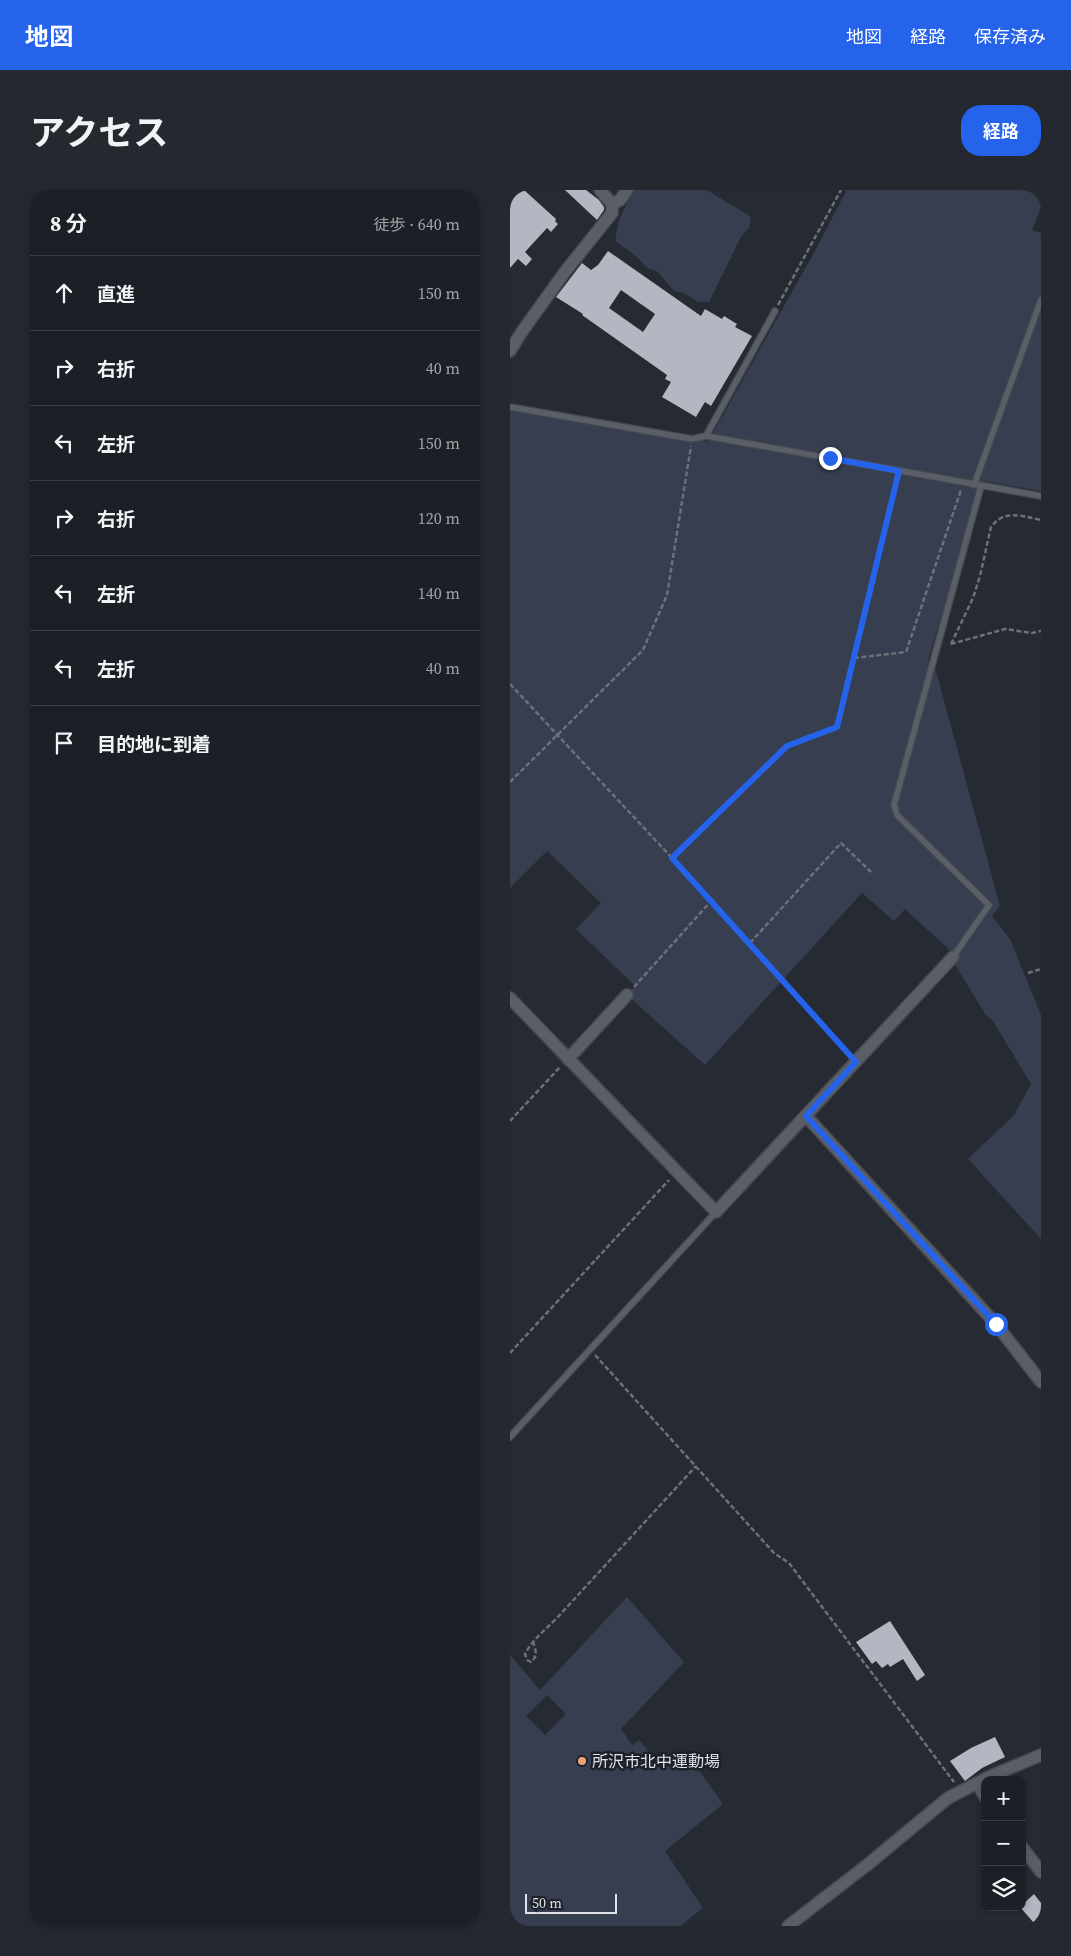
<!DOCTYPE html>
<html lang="ja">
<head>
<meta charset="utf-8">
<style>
  body { margin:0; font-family:"Source Serif 4","Noto Sans JP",serif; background:#25282e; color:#f1f3f6 }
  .controls { position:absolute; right:15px; bottom:15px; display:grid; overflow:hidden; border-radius:10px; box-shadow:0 2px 8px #0003 }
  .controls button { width:45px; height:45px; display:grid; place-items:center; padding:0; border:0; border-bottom:1px solid #3a3e43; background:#1c2026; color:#f1f3f6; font:25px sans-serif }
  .scale { position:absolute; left:15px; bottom:12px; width:92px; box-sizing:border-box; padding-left:5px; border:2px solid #dfe1e7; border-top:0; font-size:14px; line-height:18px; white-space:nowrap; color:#dfe1e7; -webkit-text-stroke:4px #1c2028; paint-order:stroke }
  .stop { position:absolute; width:15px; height:15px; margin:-11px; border:4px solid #2563eb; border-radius:50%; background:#fff }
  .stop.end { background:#2563eb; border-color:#fff; box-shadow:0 1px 5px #0008 }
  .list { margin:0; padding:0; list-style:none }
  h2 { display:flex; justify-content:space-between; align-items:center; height:65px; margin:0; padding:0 20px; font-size:21px }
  h2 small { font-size:16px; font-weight:400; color:#a0a3a7 }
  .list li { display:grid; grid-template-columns:32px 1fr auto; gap:15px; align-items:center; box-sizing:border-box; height:75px; padding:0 20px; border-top:1px solid #3a3e43 }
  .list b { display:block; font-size:19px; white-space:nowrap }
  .list em { font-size:16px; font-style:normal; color:#a0a3a7 }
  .icon { flex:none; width:28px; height:28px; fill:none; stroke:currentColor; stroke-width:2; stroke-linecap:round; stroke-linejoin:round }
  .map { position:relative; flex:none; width:531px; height:1736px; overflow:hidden; border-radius:20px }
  header { display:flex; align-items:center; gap:30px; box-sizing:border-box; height:70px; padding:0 25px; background:#2563eb; color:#fff }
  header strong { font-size:24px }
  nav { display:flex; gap:28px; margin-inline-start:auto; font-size:18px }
  .intro { display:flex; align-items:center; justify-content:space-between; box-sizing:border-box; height:120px; padding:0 30px }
  h1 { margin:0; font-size:35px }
  .button { padding:12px 22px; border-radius:20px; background:#2563eb; color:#fff; font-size:18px; font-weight:700 }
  main { display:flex; gap:30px; padding:0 30px }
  aside { flex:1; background:#1c2026; border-radius:20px; box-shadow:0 2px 8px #0003 }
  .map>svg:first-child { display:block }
  .green { fill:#373e4f; fill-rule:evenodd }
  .building { fill:#b2b7c2; fill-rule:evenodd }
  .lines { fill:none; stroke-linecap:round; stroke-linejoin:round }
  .lane-casing { stroke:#45484f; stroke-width:8 }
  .street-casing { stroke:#45484f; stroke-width:14 }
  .path { stroke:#6d7077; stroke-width:2.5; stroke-dasharray:5 2.5; stroke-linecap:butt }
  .lane { stroke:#595e67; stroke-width:5.5 }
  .street { stroke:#595e67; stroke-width:11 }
  .route { stroke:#2563eb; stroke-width:6 }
  .poi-dot { fill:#f0a27a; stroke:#1c2028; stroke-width:2 }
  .labels { text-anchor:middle; stroke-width:5; stroke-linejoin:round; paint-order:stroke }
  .poi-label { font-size:16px; fill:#dfe1e7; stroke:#1c2028; text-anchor:start }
</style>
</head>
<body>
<header>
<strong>地図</strong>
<nav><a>地図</a><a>経路</a><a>保存済み</a></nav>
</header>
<div class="intro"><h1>アクセス</h1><a class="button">経路</a></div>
<main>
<aside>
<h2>8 分<small>徒歩 · 640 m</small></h2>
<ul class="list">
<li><svg class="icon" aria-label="ahead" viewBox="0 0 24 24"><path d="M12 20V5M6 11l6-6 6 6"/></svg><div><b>直進</b></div><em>150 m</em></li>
<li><svg class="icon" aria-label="right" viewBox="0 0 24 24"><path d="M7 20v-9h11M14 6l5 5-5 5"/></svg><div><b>右折</b></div><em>40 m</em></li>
<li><svg class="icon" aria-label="left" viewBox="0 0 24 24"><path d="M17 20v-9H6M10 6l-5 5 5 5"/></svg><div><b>左折</b></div><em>150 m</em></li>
<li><svg class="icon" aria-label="right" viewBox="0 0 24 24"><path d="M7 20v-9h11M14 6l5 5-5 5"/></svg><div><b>右折</b></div><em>120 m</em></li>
<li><svg class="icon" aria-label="left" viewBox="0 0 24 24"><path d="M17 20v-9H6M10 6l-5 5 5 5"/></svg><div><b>左折</b></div><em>140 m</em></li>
<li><svg class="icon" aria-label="left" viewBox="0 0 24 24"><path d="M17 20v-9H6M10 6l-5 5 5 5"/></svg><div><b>左折</b></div><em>40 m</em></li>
<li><svg class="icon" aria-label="arrive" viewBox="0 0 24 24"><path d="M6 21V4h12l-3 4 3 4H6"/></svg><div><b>目的地に到着</b></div></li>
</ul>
</aside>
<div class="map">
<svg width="531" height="1736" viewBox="0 0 531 1736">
  <rect width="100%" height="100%" fill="#262a32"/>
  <!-- green -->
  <g class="green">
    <polygon points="123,0 197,0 241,27 239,38 231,47 199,112 188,112 173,103 164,101 148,82 137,78 126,66 105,51 109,30"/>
    <polygon points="334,0 531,0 531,17 522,40 531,43 531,301 473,291 418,470 426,481 490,716 482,726 500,749 531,825 531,1049 458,969 504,925 521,894 483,831 475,824 443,771 447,767 395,719 384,731 352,703 195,875 117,805 125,796 66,739 91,713 37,661 0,698 0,219 198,252 306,59 336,1"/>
    <path d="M 117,1407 L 174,1472 L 111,1539 L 122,1555 L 130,1550 L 151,1580 L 176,1562 L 213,1614 L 155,1661 L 193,1718 L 170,1736 L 0,1736 L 0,1465 L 30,1500 ZM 37,1505 L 56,1524 L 35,1545 L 16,1526 Z"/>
  </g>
  <!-- building -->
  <g class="building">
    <polygon points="0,0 14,0 46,29 45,31 48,34 41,42 37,38 15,62 22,69 16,76 8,69 0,78"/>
    <polygon points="55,0 76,0 89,10 94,17 94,20 87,30"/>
    <path d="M 98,61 L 191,126 L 195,119 L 212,129 L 214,126 L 227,134 L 225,137 L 242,146 L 201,216 L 195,212 L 186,227 L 152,207 L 161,192 L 155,189 L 157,185 L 72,125 L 73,124 L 46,107 L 72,73 L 81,80 L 88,75 ZM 111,100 L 145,124 L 133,142 L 99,118 Z"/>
    <polygon points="380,1431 415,1485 407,1491 393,1469 380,1477 378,1474 372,1478 366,1471 362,1474 346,1452"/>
    <polygon points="485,1547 495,1567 472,1578 455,1591 440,1571 461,1558"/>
    <polygon points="524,1704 531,1713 531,1726 524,1733 510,1717"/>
  </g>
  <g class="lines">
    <!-- lane casing -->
    <g class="lane-casing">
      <g id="lane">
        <polyline points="0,217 182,249 196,246 531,306"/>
        <polyline points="196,246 265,121"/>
        <polyline points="464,295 531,110"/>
        <polyline points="443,767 479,715 387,625 384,615 471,296"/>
        <polyline points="0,1247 206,1022"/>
      </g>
    </g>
    <!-- street casing -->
    <g class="street-casing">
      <g id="street">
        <polyline points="102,14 110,10 117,0"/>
        <polyline points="0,161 11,143 54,83 102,23 102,14 90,0"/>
        <polyline points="0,808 206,1022 443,767"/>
        <polyline points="58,869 117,805"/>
        <polyline points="296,926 486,1134 531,1192"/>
        <polyline points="467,1593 475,1607"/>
        <polyline points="512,1657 531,1682"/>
        <polyline points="278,1736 357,1675 438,1608 481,1586 531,1565"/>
      </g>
    </g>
    <!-- path -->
    <g class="path">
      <polyline points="268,115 331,0"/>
      <path d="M 441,454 L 463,408 L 470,386 L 481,337 C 494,319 512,326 531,330"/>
      <polyline points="441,454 495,439 522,443 531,441"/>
      <polyline points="344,468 396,462 451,300"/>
      <polyline points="0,494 162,668 339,863"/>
      <polyline points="0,592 133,460 157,405 181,256"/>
      <polyline points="162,668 277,556 327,537 387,288"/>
      <polyline points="240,753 331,653 361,682"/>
      <polyline points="518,783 531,779"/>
      <polyline points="124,797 201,711"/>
      <polyline points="0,931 50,877"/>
      <polyline points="0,1163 159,990"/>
      <polyline points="85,1165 264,1363 279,1373 444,1592"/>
      <path d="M 23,1451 C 25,1460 29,1465 21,1472 L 17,1470 L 15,1464 C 23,1449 35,1440 47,1428 L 186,1276"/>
    </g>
    <!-- lane -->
    <use href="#lane" class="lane"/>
    <!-- street -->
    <use href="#street" class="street"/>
  </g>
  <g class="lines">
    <!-- route -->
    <polyline class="route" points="320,268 389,281 327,537 277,556 162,668 346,872 296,926 486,1134"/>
  </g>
  <!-- markers -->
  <circle class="poi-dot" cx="72" cy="1571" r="5"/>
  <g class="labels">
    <!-- poi labels -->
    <g class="poi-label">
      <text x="82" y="1577">所沢市北中運動場</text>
    </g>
  </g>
</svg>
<div class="controls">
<button>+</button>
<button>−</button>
<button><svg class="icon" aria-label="layers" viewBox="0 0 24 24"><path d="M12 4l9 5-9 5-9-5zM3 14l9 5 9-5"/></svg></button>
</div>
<div class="scale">50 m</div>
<div class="stop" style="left:486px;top:1134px"></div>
<div class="stop end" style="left:320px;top:268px"></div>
</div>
</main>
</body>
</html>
